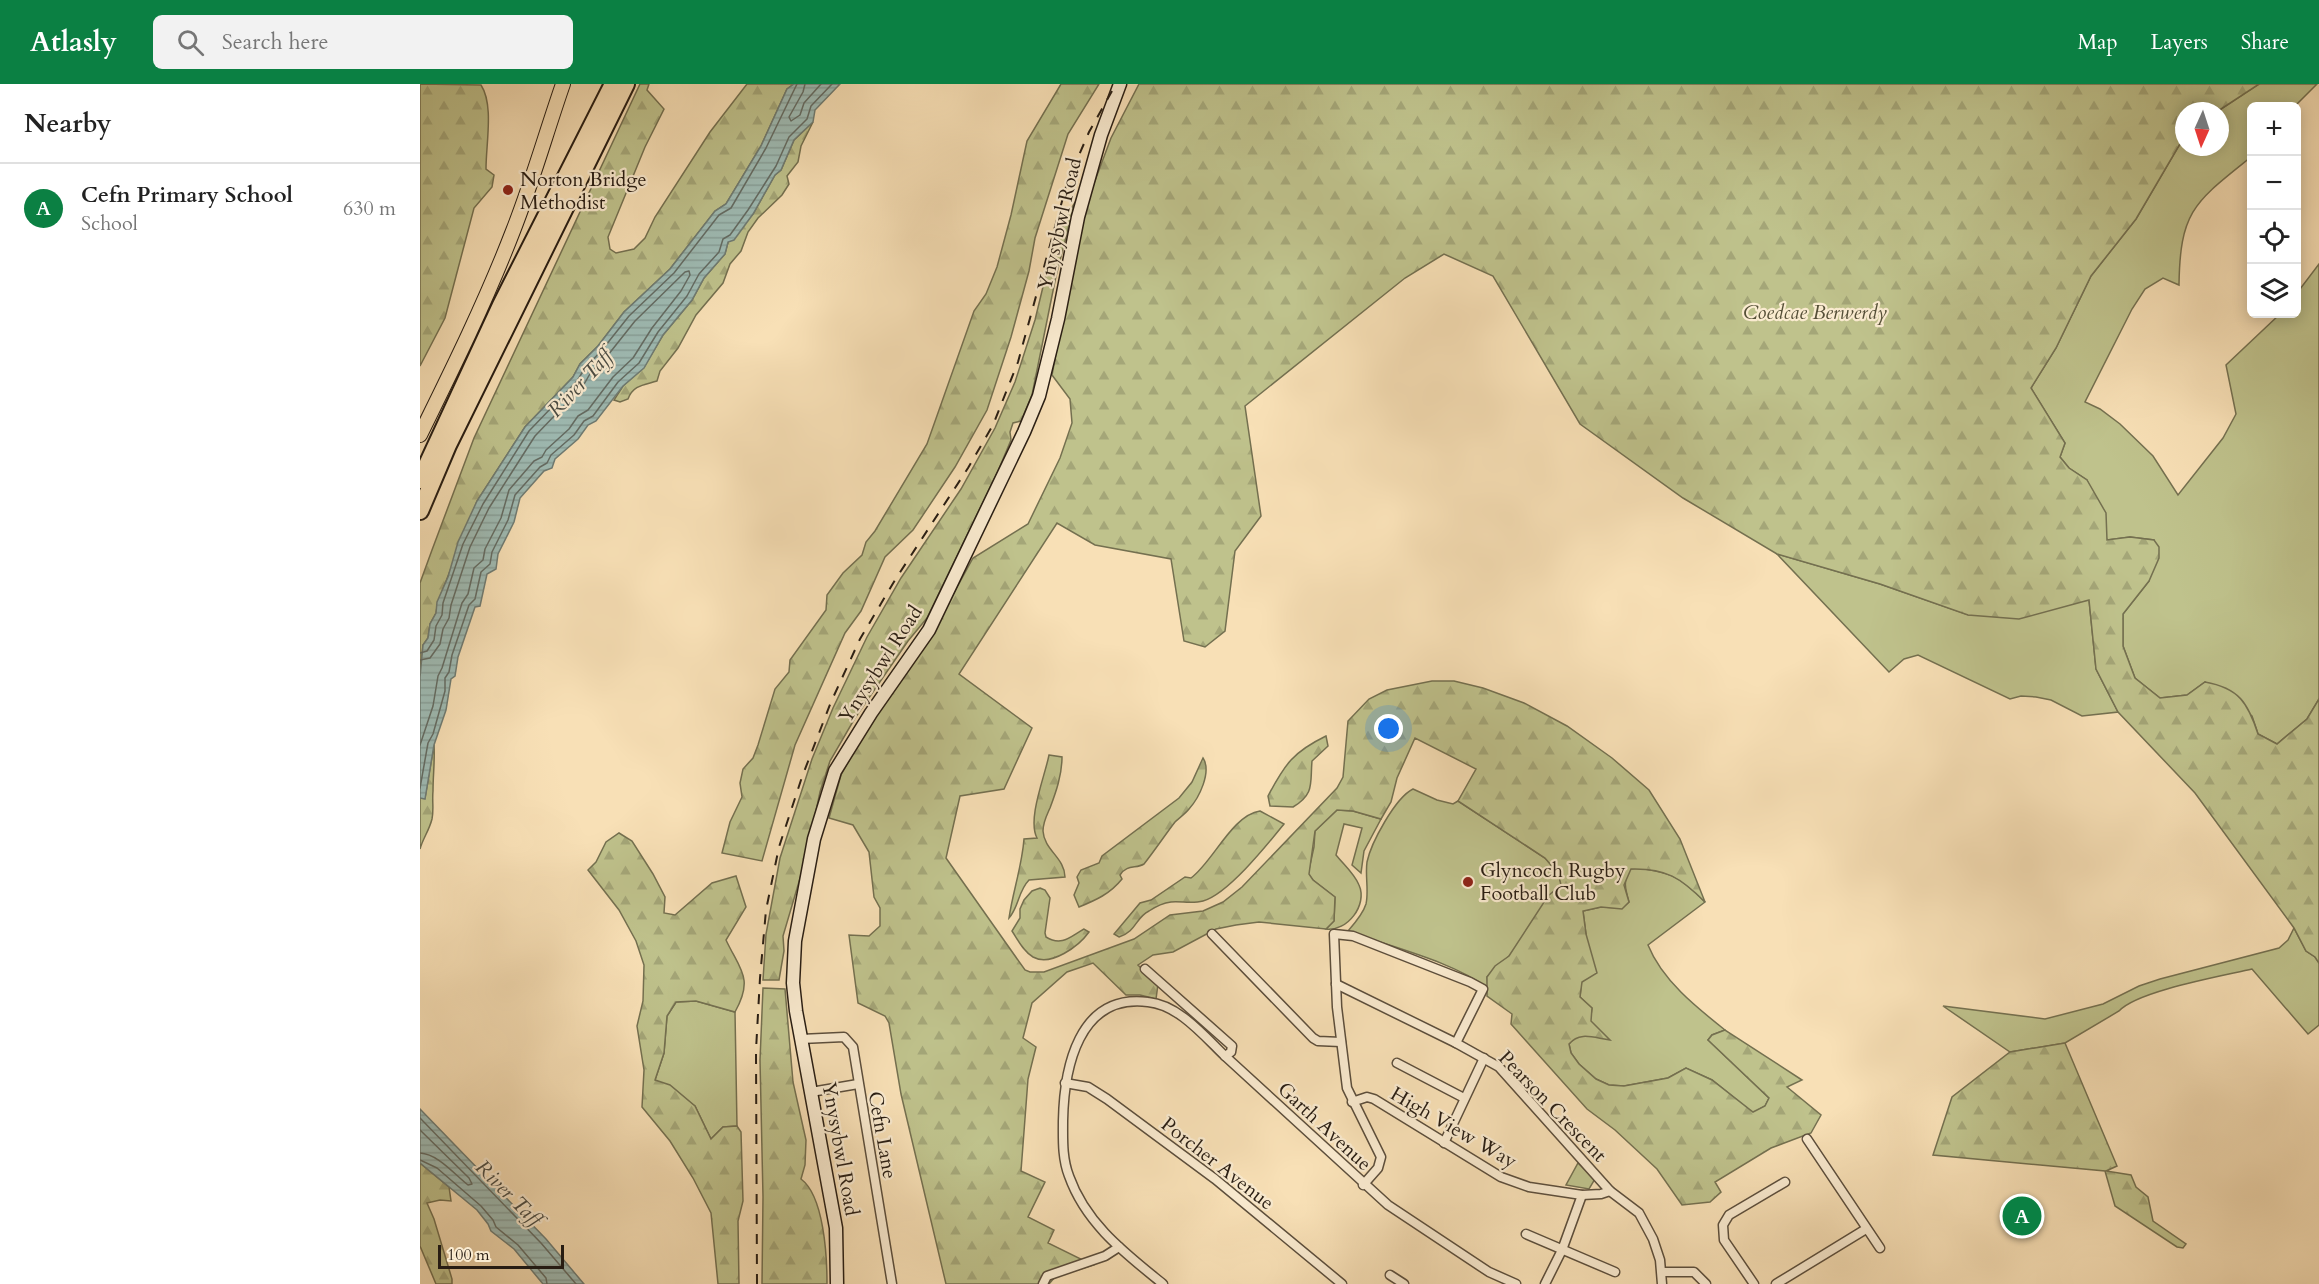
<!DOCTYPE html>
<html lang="en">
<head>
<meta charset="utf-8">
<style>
  body { margin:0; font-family:Cardo,serif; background:#f2f2f2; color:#222 }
  .controls { position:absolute; right:18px; top:18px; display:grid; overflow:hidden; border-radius:9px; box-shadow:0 3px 15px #0003 }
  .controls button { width:54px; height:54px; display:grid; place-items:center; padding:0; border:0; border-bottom:2px solid #e0e0e0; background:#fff; color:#222; font:30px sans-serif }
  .compass { position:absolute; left:1755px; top:18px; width:54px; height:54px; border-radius:50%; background:#fff; box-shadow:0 3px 15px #0003; rotate:183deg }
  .scale { position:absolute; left:18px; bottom:15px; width:126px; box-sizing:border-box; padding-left:6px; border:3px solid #281d13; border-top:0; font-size:16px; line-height:21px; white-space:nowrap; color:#281d13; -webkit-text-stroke:4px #faebd0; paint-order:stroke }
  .you { position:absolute; left:969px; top:645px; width:21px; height:21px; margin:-15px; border:4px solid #fff; border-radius:50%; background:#1a73e8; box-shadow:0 0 0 9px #1a73e833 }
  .badge { display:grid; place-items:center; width:39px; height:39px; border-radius:50%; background:#0b8043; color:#fff; font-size:20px; font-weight:700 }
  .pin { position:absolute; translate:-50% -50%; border:3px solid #fff; box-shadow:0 2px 6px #0006 }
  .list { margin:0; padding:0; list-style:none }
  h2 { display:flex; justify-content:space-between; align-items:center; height:78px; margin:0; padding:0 24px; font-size:26px }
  h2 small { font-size:20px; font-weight:400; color:#767676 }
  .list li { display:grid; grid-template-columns:39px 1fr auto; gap:18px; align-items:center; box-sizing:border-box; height:90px; padding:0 24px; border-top:2px solid #e0e0e0 }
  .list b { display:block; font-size:22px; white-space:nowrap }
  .list p { margin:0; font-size:20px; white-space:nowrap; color:#767676 }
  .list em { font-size:20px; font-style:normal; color:#767676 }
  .icon { flex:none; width:33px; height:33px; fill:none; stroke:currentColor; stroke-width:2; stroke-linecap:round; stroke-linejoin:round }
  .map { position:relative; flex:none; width:1899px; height:1200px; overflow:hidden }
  header { display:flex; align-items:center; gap:36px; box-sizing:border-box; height:84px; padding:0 30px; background:#0b8043; color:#fff }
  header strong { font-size:28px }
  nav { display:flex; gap:33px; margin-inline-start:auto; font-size:21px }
  .search { width:420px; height:54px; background:#f2f2f2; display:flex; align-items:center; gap:15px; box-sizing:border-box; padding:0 21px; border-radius:9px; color:#767676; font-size:22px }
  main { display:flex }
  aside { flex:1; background:#fff }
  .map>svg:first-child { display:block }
  .grass { fill:#bfc28c; stroke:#747050; stroke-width:1.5 }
  .forest { fill:url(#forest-firs); stroke:#747050; stroke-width:1.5 }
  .water { fill:url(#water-rules); stroke:#6f7c74; stroke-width:1.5 }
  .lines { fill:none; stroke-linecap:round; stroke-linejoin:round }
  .shore { stroke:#646c64; stroke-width:1.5 }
  .street-casing { stroke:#5c4e3c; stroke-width:11 }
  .secondary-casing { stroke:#281d13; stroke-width:15 }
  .primary-casing { stroke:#281d13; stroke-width:16 }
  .highway-casing { stroke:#281d13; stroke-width:20 }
  .street { stroke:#faebd0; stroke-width:8 }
  .secondary { stroke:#faebd0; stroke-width:12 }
  .primary { stroke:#f8e0b6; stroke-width:14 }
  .highway { stroke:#f8e0b6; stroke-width:16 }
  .rail { stroke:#281d13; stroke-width:2; stroke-dasharray:10 10; stroke-linecap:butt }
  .poi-dot { fill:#8f2418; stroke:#faebd0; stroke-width:2 }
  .labels { text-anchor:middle; stroke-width:4.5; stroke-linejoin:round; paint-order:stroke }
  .poi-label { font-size:20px; fill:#281d13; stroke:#faebd0; text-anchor:start }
  .street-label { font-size:20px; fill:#281d13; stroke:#faebd0 }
  .park-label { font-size:20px; font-style:italic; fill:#554f37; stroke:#faebd0 }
  .water-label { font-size:21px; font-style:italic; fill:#4c4d44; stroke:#faebd0 }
</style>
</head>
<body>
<header>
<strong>Atlasly</strong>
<div class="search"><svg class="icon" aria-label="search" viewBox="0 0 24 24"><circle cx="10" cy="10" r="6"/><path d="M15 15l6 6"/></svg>Search here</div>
<nav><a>Map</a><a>Layers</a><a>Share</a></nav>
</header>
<main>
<aside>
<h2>Nearby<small></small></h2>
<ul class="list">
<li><span class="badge">A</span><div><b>Cefn Primary School</b><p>School</p></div><em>630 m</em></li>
</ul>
</aside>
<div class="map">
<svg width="1899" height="1200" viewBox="0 0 1899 1200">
  <defs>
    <pattern id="forest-firs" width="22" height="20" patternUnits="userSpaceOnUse" patternTransform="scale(1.5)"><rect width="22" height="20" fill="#bfc28c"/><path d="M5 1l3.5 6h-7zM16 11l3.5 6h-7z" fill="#a4a678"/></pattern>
    <pattern id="water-rules" width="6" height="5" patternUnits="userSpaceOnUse" patternTransform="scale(1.5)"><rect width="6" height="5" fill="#9fbcb5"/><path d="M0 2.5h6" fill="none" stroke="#89a19b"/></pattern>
  </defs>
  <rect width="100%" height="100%" fill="#f8e0b6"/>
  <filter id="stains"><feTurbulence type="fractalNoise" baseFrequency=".00333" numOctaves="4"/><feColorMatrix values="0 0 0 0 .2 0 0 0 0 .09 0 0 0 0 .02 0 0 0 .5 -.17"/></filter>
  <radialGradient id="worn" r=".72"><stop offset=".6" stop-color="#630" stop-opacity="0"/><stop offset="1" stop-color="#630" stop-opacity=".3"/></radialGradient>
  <!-- grass -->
  <g class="grass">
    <path d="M 1839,0 L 1897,0 L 1875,22 L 1832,22 L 1831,73 C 1775,118 1760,126 1759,201 L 1743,194 L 1725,205 L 1712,225 L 1665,318 L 1680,325 L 1700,340 L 1733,372 L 1758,411 L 1803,354 L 1816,330 L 1806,281 L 1860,230 L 1876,230 L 1877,209 L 1899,180 L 1899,615 L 1887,635 L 1857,660 L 1838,650 L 1832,632 L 1785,598 L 1767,611 L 1740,614 L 1715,594 L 1703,562 L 1703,530 L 1729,497 L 1734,456 L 1710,453 L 1687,456 L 1667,396 L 1649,384 L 1640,373 L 1645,359 L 1611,304 L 1636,264 L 1671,192 L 1716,135 L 1764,53 L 1764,63 L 1800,63 L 1800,27 L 1798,27 Z"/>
    <polygon points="1357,470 1460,500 1549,531 1669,516 1676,585 1698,628 1662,632 1631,616 1616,613 1601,612 1590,615 1498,571 1484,575 1469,588"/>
    <path d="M 993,705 L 1017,716 L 1033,720 L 1038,717 L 1125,774 L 1138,789 L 1142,801 C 1119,820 1109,847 1091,870 C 1084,878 1074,884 1067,893 L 1068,904 C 1029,876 973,864 928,847 C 935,839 943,830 946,820 C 949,807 945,792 947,778 C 951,759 975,714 993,705 Z"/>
    <path d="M 917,726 L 933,727 L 961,735 L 944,767 L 941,789 L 932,781 L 942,744 L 924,740 L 916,771 C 923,780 934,789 939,801 C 948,821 927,848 906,845 L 914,837 L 915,813 L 893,796 L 888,790 L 894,763 L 895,747 Z"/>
    <path d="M 1219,784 C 1254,789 1261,794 1285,818 L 1228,861 C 1242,896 1276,923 1305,946 L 1292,951 L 1288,956 L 1349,1014 L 1345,1022 L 1333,1029 L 1292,996 L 1266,984 L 1248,994 L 1204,1002 L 1189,1001 L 1176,995 L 1159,980 L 1151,969 L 1149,960 C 1162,946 1170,945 1172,924 L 1160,913 L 1166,850 L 1163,827 L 1181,823 L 1202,824 L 1209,818 C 1205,804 1203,797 1210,785 Z"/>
    <path d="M 1874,844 L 1886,867 L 1895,873 L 1899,879 L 1899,941 L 1888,950 L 1832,885 C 1802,892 1717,907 1699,927 L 1645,959 L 1590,968 L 1523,922 L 1625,935 L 1683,920 L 1719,902 L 1740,895 L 1859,864 L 1868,856 Z"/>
    <polygon points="276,917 315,928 317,1042 303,1043 291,1055 275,1022 235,996 244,969 247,932 256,918"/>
    <polygon points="1158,1079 1175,1095 1169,1105 1146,1101"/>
  </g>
  <!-- forest -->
  <g class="forest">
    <path d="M 0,0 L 61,1 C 74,21 66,59 66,85 L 74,91 L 72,103 L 54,124 L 25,234 L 0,282 Z"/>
    <polygon points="220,0 229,0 227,6 244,25 225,63 188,153 190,165 196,169 214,165 225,154 235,133 290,48 327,0 374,0 367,5 341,62 306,120 295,127 250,185 204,228 178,262 160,280 153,293 105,343 57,417 18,518 16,529 10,540 8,554 3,561 0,593 0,499 12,466 54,354"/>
    <polygon points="641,0 679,0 648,50 615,154 609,187 591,253 567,326 535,383 493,446 465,473 441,527 425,549 375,661 342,777 302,769 310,738 322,713 320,699 323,685 333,674 338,661 355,605 369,588 370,576 406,526 407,511 423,489 442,471 446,458 455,447 507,360 554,227 566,210 577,183 591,131 607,57"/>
    <path d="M 719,0 L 1839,0 L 1798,27 L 1764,27 L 1764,53 L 1716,135 L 1671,192 L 1636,264 L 1611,304 L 1645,359 L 1640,373 L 1649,384 L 1667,396 L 1686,429 L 1687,456 L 1710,453 L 1734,456 L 1739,463 L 1739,474 L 1729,497 L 1703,530 L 1703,562 L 1715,594 L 1740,614 L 1767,611 L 1785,598 C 1819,604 1828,619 1838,650 L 1857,660 L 1887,635 L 1899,615 L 1899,879 L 1895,873 L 1886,867 L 1874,844 L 1775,709 L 1698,628 L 1676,585 L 1669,516 L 1599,535 L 1548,531 L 1460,500 L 1357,470 L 1263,414 L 1160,340 L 1073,192 L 1024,170 L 985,194 L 825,322 L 841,432 L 815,467 L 805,547 L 785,563 L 764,557 L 751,475 L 675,461 L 637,439 L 539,590 L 612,644 L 584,705 L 540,712 L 526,774 L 605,886 L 610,888 L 624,888 L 714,855 L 750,831 L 783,827 L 803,818 L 822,803 L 917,704 L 923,693 L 928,637 L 949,615 L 967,606 L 1012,597 L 1034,597 L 1063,604 L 1104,619 L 1147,642 L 1192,674 L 1229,706 L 1260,755 L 1285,818 C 1261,794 1246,784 1211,785 L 1204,801 L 1209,818 L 1202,825 L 1181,823 L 1163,827 L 1166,850 L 1177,889 L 1162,898 L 1160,913 L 1172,924 L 1171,937 L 1190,956 C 1174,954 1160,947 1149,960 L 1151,969 L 1159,980 L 1176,995 L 1189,1001 L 1204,1002 L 1248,994 L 1266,984 L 1292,996 L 1333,1028 L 1345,1022 L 1349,1014 L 1288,956 L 1292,951 L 1305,946 L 1382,996 L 1367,1003 L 1401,1031 L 1391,1049 L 1351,1064 L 1295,1098 L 1301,1108 L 1290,1118 L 1262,1121 L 1237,1085 L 1195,1046 L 1167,1025 L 1091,940 L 1092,930 L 1067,912 L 1067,893 L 1075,882 L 1089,872 L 1128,812 L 1141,801 L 1138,789 L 1125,774 L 1038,717 L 1056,685 L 995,654 L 977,694 L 971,718 L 961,735 L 933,727 L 917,726 L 895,747 L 889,790 L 893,796 L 915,813 L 914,837 L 906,845 L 839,838 L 816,841 L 796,845 L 753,868 L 733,871 L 718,881 L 738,900 L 736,915 L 720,911 L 706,911 L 673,879 L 647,888 L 612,919 L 603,954 L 616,963 L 608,995 L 601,1087 L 625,1098 L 608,1133 L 634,1146 L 628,1159 L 673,1181 L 635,1193 L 629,1200 L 526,1200 L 481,1010 L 469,939 L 465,932 L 438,919 L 429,851 L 449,852 L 460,842 L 460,824 L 454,813 L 449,768 L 433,741 L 409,734 L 421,691 L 453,633 L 512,549 L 553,474 L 608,440 L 640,374 L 652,339 L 650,315 L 632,291 L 661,134 L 691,54 Z"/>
    <path d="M 393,38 L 381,62 L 378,78 L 367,92 L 369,100 L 362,111 L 338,134 L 328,148 L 321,167 L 310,180 L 303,199 L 276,231 L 258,264 L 240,287 L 237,297 C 224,301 213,301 208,315 L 200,318 L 194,316 L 203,302 L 224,283 L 243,251 L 272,216 L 284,194 L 305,170 L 308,158 L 333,130 L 355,91 L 361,86 L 374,56 Z"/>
    <polygon points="655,118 636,192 612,311 601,337 593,339 590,348 591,356 578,387 507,534 488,557 435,634 410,677 400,708 386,774 363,852 364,867 359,896 343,896 346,850 360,774 392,675 413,624 447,553 481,494 541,405 575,344 595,298 615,236 628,182 646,134"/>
    <path d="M 906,652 L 908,662 L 892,677 C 890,699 895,710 873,723 L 850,722 L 848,712 C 865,680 873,668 906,652 Z"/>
    <path d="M 14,661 C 15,677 13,691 13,707 C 12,717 14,726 12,735 C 9,747 3,754 0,765 L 0,714 L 5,714 Z"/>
    <path d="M 629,671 L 642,673 C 642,691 636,708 630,724 C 626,733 623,738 623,747 C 624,766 645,774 645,793 L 609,796 C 598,807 599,823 589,834 C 593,807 602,782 604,755 L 617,754 C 607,735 625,692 629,671 Z"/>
    <path d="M 783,674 C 792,688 779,714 769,725 C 765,730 759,734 755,738 C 745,751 735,766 724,780 C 716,785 707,780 700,791 L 702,795 C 690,810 676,816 659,823 L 654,811 L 659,799 L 657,793 L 661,786 L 679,779 L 682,772 L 759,714 L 772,698 Z"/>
    <path d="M 840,727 L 864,740 C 847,761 808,810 783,817 C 772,820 761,817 751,818 C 743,819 735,823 729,827 C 715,834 717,847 699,853 L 694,850 L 720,819 L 731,816 L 765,793 L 771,794 C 793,778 812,731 840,727 Z"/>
    <path d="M 199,749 L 212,757 L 233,790 L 245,813 L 244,829 L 255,831 L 292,799 L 316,792 L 326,823 L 306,856 C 320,886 334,894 315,928 L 276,917 L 256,918 L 247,932 L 244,969 L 235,996 L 250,1001 L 275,1022 L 291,1055 L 303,1043 L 317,1042 L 321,1048 L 323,1117 L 318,1137 L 319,1200 L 298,1200 L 291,1129 L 273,1094 L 250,1057 L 222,1023 L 224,986 L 217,942 L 223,917 L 224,881 L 216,857 L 199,826 L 168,786 L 176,778 L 186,758 Z"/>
    <path d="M 620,804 L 625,806 L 630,814 L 625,849 L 626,853 C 642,863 651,852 664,845 L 669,848 C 659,862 631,883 613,873 C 603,867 598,856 592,847 L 600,834 L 600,825 L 604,816 L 612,807 Z"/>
    <path d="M 343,904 L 365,905 L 373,998 L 386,1056 L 385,1081 L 381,1095 C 404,1112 407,1172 407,1200 L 342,1200 L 343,1113 L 340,976 Z"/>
    <polygon points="1645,959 1697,1082 1686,1087 1711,1091 1716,1103 1728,1113 1733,1137 1766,1160 1763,1164 1757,1163 1695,1122 1685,1087 1513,1071 1532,1013 1590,968"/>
    <polygon points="0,1079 29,1103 31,1117 20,1116 7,1119 14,1135 32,1195 32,1200 16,1200 0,1162"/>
  </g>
  <!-- water -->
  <g class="water">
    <polygon points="374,0 420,0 395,26 393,38 374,56 361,86 355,91 333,130 314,156 308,158 305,170 284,194 272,216 243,251 224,284 203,302 176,337 168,341 158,355 135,375 132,384 124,387 100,414 94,438 78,470 76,485 67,490 60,522 55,523 38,573 35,592 31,595 26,626 14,661 5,715 0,714 0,593 3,561 8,554 10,540 16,529 17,518 28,493 38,458 57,417 105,343 153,293 160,280 178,262 204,228 250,185 295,127 306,120 341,62 367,5"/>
    <polygon points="0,1025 126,1155 164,1200 123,1200 94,1165 71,1147 68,1140 57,1126 0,1079"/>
  </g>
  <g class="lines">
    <!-- shore -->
    <g class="shore">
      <polyline points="385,0 383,8 369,33 371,37 380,31 384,19 401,0"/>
      <polyline points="0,569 7,567 14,556 16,542 22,531 23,519 43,460 63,420 109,347 157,297 165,284 182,266 209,232 254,189 299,131 311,124 346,64 377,0"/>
      <polyline points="0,576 10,574 20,560 23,545 29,534 31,521 50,463 69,424 115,352 163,302 171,288 188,271 215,237 265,188 269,187 270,191 261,207 232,244 213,274 193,293 168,326 158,332 149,345 126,366 122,373 114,377 89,406 81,434 65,465 63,476 54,484 48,510 42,519 22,584 18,592 13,622 0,661"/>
      <polyline points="0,704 8,659 13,650 25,607 25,594 29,588 32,571 49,521 55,515 61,488 70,480 72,468 88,436 95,411 120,383 127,379 131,371 154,351 164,337 173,332 198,298 219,279 238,248 267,212 279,190 299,168 303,155 310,151 328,126 356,82 369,53 387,35 391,22 412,0"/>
      <polyline points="0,1034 121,1159 156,1200"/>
      <path d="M 0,1046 L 49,1094 L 52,1100 L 48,1101 C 34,1090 18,1070 0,1069"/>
      <polyline points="0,1076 17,1084 61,1122 73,1136 76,1143 98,1161 126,1194 127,1200"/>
    </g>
    <!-- street casing -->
    <g class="street-casing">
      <g id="street">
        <polyline points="792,850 893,954 898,957 921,958"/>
        <polyline points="725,885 812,962 811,968 805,972 968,1121 1069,1188 1096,1200"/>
        <polyline points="916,900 1036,959 1079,983 1190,1107 1219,1129 1233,1155 1240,1176 1242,1200"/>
        <polyline points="381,955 424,953 433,963 472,1200"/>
        <polyline points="977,979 1044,1014"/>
        <polyline points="645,999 668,1003 687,1015 795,1095 922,1200"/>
        <polyline points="391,1008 438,1000"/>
        <polyline points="932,1018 947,1013 954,1015 1081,1093 1109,1103 1162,1111 1181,1110 1190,1107"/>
        <polyline points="1387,1055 1460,1164"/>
        <polyline points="1024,1059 1064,974"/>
        <polyline points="943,1101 958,1084 961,1073 927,1004 917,923 914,850 933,852 1050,898 1063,905 1036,959"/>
        <polyline points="1106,1150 1195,1188"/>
        <polyline points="1242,1188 1274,1188 1286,1200"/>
        <polyline points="970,1191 984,1200"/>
        <polyline points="623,1200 627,1192 685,1172 699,1163"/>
        <path d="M 743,1200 C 705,1169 666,1140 649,1092 C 642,1074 643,1055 643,1037 C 644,985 658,909 728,918 C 759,921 784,952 805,972"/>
        <polyline points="1125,1200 1142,1166 1162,1111"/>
        <polyline points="1334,1200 1304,1156 1303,1141 1309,1131 1365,1098"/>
        <polyline points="1356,1200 1446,1145"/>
      </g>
    </g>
    <!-- secondary casing -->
    <g class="secondary-casing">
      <polyline id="secondary" points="417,1200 416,1144 376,927 373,899 375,857 394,755 415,687 451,629 509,546 604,348 619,312 638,235 658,133 681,51 700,0"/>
    </g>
    <!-- primary casing -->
    <g class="primary-casing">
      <path id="primary" d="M 0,351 C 33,284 66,217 93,147 C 112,99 126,49 143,0"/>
    </g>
    <!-- highway casing -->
    <g class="highway-casing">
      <g id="highway">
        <polyline points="0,396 81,221 193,0"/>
        <polyline points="0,427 28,361 206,0"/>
      </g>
    </g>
    <!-- street -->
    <use href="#street" class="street"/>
    <!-- secondary -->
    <use href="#secondary" class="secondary"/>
    <!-- primary -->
    <use href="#primary" class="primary"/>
    <!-- highway -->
    <use href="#highway" class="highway"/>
    <!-- rail -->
    <polyline class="rail" points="337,1200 336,966 340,894 346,826 359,763 382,693 411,618 440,555 475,496 548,384 573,341 598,278 647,99 669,48 696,0"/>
  </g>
  <!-- markers -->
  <g class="poi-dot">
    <circle cx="88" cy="106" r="6"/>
    <circle cx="1048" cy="798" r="6"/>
  </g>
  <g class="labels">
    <!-- poi labels -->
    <g class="poi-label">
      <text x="100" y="102">Norton Bridge<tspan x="100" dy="23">Methodist</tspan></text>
      <text x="1060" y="793">Glyncoch Rugby<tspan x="1060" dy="23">Football Club</tspan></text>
    </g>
    <!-- street labels -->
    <g class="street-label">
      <text transform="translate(639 140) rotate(-77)" y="7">Ynysybwl Road</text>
      <text transform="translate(460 580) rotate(-57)" y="7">Ynysybwl Road</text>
      <text transform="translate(1133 1022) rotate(46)" y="7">Pearson Crescent</text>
      <text transform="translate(905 1042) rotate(43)" y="7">Garth Avenue</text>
      <text transform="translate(1034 1043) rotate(30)" y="7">High View Way</text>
      <text transform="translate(463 1051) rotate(80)" y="7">Cefn Lane</text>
      <text transform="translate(421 1065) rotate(80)" y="7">Ynysybwl Road</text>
      <text transform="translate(798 1079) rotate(38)" y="7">Porcher Avenue</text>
    </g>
    <!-- park labels -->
    <g class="park-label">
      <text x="1395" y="235">Coedcae Berwerdy</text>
    </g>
    <!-- water labels -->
    <g class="water-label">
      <text transform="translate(160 299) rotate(-47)" y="7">River Taff</text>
      <text transform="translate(89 1109) rotate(45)" y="7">River Taff</text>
    </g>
  </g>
  <rect width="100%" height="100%" filter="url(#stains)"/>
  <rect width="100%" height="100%" fill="url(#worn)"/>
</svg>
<div class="controls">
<button>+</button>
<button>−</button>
<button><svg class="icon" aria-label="locate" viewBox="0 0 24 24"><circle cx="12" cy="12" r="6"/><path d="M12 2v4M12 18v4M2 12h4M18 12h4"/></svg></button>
<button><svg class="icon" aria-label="layers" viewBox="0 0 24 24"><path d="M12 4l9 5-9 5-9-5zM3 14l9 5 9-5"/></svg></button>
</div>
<svg class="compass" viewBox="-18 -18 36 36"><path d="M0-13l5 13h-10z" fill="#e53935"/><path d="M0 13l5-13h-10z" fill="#767676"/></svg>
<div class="scale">100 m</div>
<div class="you"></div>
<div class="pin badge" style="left:1602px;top:1132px">A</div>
</div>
</main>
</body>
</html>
